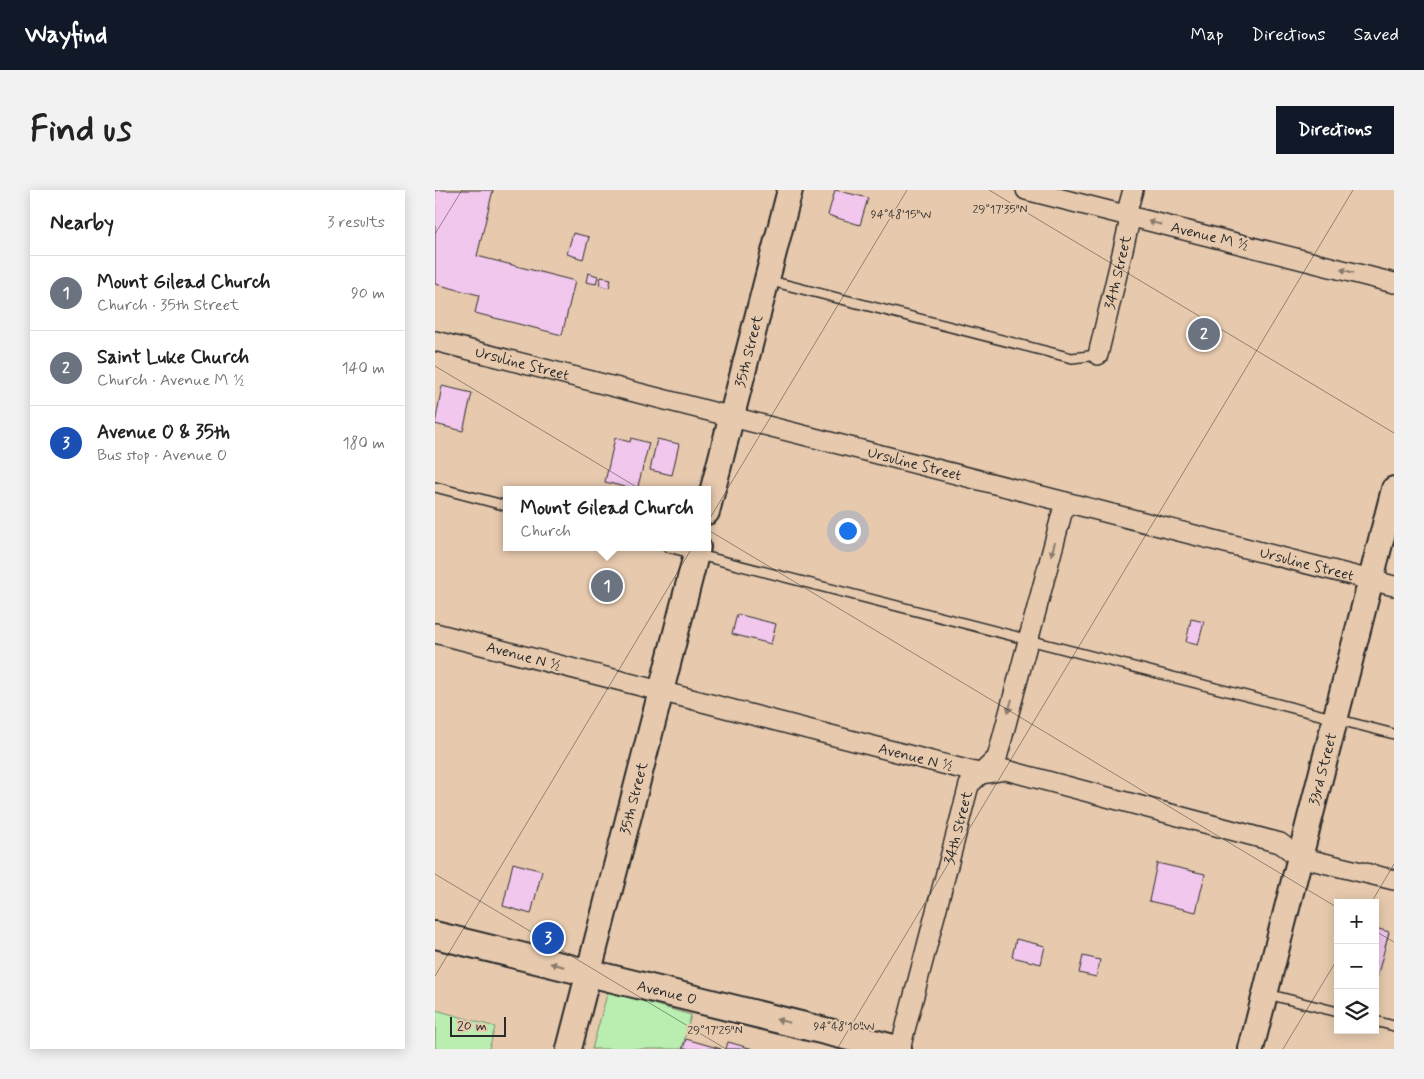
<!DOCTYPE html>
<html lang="en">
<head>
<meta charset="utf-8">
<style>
  body { margin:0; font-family:Mynerve,sans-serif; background:#f2f2f2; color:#222 }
  .controls { position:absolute; right:15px; bottom:15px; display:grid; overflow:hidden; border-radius:0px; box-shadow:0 2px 12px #0003 }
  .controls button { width:45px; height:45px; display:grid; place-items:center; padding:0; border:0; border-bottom:1px solid #e0e0e0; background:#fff; color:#222; font:25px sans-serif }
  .scale { position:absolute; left:15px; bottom:12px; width:56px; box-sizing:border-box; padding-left:5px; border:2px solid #2b2b2b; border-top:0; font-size:14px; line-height:18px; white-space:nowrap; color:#2b2b2b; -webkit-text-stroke:4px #e7caae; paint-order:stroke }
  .you { position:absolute; left:412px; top:340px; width:18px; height:18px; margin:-12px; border:4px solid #fff; border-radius:50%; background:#1a73e8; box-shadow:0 0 0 8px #1a73e833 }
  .badge { display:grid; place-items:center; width:32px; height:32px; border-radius:50%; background:#111827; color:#fff; font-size:16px; font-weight:700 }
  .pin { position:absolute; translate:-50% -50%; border:2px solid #fff; box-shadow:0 1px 5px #0006 }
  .popup { position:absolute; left:68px; top:296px; width:208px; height:65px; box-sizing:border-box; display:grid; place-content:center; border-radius:0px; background:#fff; filter:drop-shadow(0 1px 4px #0005); font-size:16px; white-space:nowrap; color:#767676 }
  .popup b { font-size:19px; color:#222 }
  .popup::after { content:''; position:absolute; left:50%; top:100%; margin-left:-10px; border:10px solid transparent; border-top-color:#fff }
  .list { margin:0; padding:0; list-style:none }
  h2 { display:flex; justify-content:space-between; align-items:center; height:65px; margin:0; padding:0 20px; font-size:21px }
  h2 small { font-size:16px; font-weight:400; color:#767676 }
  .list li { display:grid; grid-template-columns:32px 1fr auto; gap:15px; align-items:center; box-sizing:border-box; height:75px; padding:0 20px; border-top:1px solid #e0e0e0 }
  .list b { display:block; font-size:19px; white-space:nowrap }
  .list p { margin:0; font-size:16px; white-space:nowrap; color:#767676 }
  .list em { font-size:16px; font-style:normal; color:#767676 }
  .icon { flex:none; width:28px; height:28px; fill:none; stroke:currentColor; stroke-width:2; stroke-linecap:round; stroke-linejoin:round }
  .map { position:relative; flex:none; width:959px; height:859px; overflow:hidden; border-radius:0px }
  header { display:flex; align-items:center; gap:30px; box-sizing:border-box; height:70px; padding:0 25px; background:#111827; color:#fff }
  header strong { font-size:24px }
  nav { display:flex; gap:28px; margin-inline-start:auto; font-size:18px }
  .intro { display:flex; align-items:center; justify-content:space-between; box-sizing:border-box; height:120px; padding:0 30px }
  h1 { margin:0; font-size:35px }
  .button { padding:12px 22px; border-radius:0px; background:#111827; color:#fff; font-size:18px; font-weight:700 }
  main { display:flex; gap:30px; padding:0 30px }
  aside { flex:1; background:#fff; border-radius:0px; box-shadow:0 2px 12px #0003 }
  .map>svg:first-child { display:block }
  .green { fill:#b9eeb0; stroke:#728c6e }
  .building { fill:#f2c7ed; stroke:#2b2b2b }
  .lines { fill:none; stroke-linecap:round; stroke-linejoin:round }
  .service-casing { stroke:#2b2b2b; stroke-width:12 }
  .minor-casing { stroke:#2b2b2b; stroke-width:22 }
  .tertiary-casing { stroke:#2b2b2b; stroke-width:28 }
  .secondary-casing { stroke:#2b2b2b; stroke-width:30 }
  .service { stroke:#e7caae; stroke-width:9 }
  .minor { stroke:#e7caae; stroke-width:19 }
  .tertiary { stroke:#e7caae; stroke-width:24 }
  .secondary { stroke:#e7caae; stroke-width:26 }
  .oneway { fill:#897a6c }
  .ticks { fill:none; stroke:#2b2b2b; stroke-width:1; stroke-opacity:0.45 }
  .labels { text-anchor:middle; stroke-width:4.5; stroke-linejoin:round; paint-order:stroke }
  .street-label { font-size:15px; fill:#2b2b2b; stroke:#e7caae }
  .ticks-label { font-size:12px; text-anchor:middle; fill:#2b2b2b; stroke:#e7caae; stroke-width:4.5; stroke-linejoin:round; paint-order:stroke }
</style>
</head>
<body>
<header>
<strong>Wayfind</strong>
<nav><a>Map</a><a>Directions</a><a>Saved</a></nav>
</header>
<div class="intro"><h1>Find us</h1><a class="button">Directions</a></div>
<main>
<aside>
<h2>Nearby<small>3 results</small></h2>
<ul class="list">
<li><span class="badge" style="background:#6b7280">1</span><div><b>Mount Gilead Church</b><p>Church · 35th Street</p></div><em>90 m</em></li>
<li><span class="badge" style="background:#6b7280">2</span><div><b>Saint Luke Church</b><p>Church · Avenue M ½</p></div><em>140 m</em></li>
<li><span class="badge" style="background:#1a4fb4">3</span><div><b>Avenue O &amp; 35th</b><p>Bus stop · Avenue O</p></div><em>180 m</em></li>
</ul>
</aside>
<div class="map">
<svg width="959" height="859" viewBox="0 0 959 859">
  <rect width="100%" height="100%" fill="#e7caae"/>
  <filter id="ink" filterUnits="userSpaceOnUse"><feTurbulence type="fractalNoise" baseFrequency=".02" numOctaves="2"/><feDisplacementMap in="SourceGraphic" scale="10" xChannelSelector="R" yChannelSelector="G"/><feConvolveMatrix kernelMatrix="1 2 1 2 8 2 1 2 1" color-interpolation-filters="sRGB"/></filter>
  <g filter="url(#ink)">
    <!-- green -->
    <g class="green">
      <polygon points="173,801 256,825 247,859 157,859"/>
      <polygon points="1,820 60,837 54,859 0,859"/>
    </g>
    <!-- building -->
    <g class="building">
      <polygon points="0,0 58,0 42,66 140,91 127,145 40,123 44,105 0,94"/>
      <polygon points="400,0 433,8 425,35 393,25"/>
      <polygon points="138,43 154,47 148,69 132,64"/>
      <polygon points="153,83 163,86 161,94 151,92"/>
      <polygon points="166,87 176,89 174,98 164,95"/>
      <polygon points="7,196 37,203 28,241 0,234"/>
      <polygon points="180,248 195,252 196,248 214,253 202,300 170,292"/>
      <polygon points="222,249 244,254 237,285 215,280"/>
      <polygon points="302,424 341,434 336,454 297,444"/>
      <polygon points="756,429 769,432 763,455 751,452"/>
      <polygon points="78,673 107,681 96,724 68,716"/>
      <polygon points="722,673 770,684 761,722 714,711"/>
      <polygon points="940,738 954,742 941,791 940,791"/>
      <polygon points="581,749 610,756 606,774 577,767"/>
      <polygon points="648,766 665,770 661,787 644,783"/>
      <polygon points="251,849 286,859 248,859"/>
      <polygon points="293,852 318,859 291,859"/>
    </g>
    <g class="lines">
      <!-- service casing -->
      <g class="service-casing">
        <g id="service">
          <polyline points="332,90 637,168 663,165"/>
          <polyline points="0,297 72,316"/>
          <polyline points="233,357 959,544"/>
          <polyline points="832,804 903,822"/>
          <polyline points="940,831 959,836"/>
        </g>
      </g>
      <!-- minor casing -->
      <g class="minor-casing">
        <g id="minor">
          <polyline points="591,0 959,93"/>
          <path id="s1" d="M 0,151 L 959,396"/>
          <path id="s2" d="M 663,165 L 694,34 L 691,25 L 698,0"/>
          <polyline points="0,443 547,584 571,580 845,653 864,667 959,690"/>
          <path id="s3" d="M 465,859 L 534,595 L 562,568 L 630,312"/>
        </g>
      </g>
      <!-- tertiary casing -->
      <g class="tertiary-casing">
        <g id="tertiary">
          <path id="s4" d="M 272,322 L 355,0"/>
          <path id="s5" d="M 134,859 L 263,357"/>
          <path id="s6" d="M 816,859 L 959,299"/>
        </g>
      </g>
      <!-- secondary casing -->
      <g class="secondary-casing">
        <g id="secondary">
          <path id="s7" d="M 0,745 L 463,859"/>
        </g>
      </g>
      <!-- service -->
      <use href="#service" class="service"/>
      <!-- minor -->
      <use href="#minor" class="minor"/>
      <!-- tertiary -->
      <use href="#tertiary" class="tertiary"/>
      <!-- secondary -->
      <use href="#secondary" class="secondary"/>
    </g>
    <!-- one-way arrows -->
    <defs><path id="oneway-solid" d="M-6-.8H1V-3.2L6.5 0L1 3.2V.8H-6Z" transform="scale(1.25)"/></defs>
    <g class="oneway">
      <use href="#oneway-solid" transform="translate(720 33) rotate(-166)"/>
      <use href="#oneway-solid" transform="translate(912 81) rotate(-166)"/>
      <use href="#oneway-solid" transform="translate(618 359) rotate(105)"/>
      <use href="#oneway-solid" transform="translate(575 516) rotate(105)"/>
      <use href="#oneway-solid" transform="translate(122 775) rotate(-166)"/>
      <use href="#oneway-solid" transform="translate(348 831) rotate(-166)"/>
    </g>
  </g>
  <!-- ticks -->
  <path class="ticks" d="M 554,0 L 959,243M 0,44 L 27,0M 0,176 L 903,718M 0,684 L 291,859M 936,713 L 959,674M 940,741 L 959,752M 0,786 L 472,0M 402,859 L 918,0M 848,859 L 903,768"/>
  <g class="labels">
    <!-- street labels -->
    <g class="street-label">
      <text transform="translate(775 46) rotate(14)" y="5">Avenue M ½</text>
      <text dy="5" stroke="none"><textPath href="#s2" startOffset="85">34th Street</textPath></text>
      <text dy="5" stroke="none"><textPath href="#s4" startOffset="166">35th Street</textPath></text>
      <text dy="5" stroke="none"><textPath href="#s1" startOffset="90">Ursuline Street</textPath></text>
      <text dy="5" stroke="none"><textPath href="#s1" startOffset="495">Ursuline Street</textPath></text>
      <text dy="5" stroke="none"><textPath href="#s1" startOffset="900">Ursuline Street</textPath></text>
      <text transform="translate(89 466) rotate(15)" y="5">Avenue N ½</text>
      <text transform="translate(481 567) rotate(14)" y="5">Avenue N ½</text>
      <text dy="5" stroke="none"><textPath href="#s6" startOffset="289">33rd Street</textPath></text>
      <text dy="5" stroke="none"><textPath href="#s5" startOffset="259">35th Street</textPath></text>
      <text dy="5" stroke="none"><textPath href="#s3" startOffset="229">34th Street</textPath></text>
      <text dy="5" stroke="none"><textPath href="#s7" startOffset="239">Avenue O</textPath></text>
    </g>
  </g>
  <g class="ticks-label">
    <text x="565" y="23">29°17'35"N</text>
    <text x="466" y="28">94°48'15"W</text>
    <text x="409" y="840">94°48'10"W</text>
    <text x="280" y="844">29°17'25"N</text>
  </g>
</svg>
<div class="controls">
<button>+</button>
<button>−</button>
<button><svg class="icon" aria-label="layers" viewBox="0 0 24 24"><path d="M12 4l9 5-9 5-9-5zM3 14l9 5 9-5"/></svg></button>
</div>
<div class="scale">20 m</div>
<div class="you"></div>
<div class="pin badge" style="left:172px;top:396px;background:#6b7280">1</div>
<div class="popup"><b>Mount Gilead Church</b>Church</div>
<div class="pin badge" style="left:769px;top:144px;background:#6b7280">2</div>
<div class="pin badge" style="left:113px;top:748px;background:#1a4fb4">3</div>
</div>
</main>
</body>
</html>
